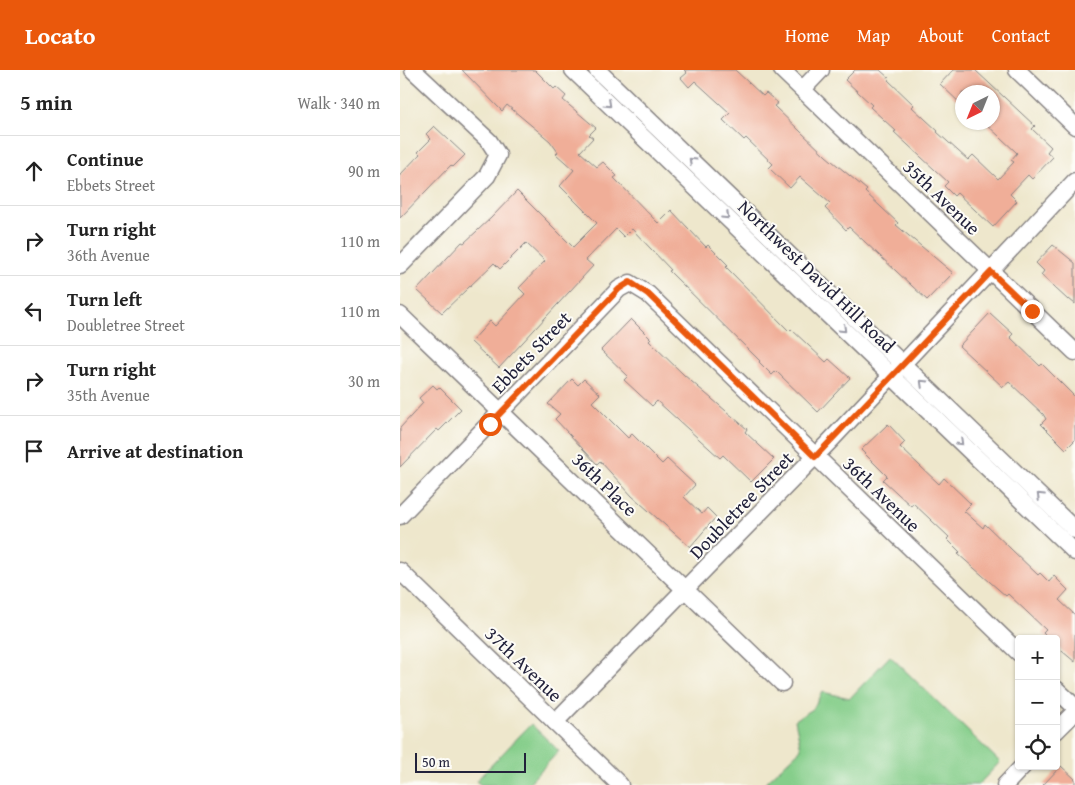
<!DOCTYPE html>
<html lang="en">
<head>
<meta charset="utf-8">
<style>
  body { margin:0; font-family:"Gentium Book Plus",serif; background:#f6f6f6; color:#222 }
  .controls { position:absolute; right:15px; bottom:15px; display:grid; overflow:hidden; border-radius:5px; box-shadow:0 1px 4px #0004 }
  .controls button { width:45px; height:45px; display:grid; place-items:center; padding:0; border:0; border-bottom:1px solid #e0e0e0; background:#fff; color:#222; font:25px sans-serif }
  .compass { position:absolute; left:555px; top:15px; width:45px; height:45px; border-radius:50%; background:#fff; box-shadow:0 1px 4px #0004; rotate:223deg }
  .scale { position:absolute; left:15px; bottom:12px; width:111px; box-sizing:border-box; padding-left:5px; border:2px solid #22223b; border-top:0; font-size:14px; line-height:18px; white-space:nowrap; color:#22223b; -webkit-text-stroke:4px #fdfcf7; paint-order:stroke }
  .stop { position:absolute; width:15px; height:15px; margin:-11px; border:4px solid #ea580c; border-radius:50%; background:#fff }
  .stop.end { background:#ea580c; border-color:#fff; box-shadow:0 1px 5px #0008 }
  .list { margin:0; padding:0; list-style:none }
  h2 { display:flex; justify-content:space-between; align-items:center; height:65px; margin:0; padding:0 20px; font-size:21px }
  h2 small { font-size:16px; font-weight:400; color:#767676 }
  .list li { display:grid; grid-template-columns:32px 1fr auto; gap:15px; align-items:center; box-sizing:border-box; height:70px; padding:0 20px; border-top:1px solid #e0e0e0 }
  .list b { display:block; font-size:19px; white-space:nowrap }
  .list p { margin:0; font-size:16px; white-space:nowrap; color:#767676 }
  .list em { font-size:16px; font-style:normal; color:#767676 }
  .icon { flex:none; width:28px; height:28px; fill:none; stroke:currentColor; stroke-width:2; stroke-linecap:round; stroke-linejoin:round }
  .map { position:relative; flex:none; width:675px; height:715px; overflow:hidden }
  header { display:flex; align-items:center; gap:30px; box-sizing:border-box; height:70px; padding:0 25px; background:#ea580c; color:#fff }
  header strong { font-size:24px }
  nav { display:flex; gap:28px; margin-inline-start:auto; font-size:18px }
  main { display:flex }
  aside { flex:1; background:#fff }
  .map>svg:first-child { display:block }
  .green { fill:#85ce8a; stroke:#547862 }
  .building { fill:#f0ae98 }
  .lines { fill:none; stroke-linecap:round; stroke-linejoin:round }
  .minor-casing { stroke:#888484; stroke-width:19 }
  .minor { stroke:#fff; stroke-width:16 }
  .oneway { stroke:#9c9ca7 }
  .route { stroke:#ea580c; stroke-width:6 }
  .labels { text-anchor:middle; stroke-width:4; stroke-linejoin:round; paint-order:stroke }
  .street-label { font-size:19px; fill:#22223b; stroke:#fdfcf7 }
</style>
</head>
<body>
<header>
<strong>Locato</strong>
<nav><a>Home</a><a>Map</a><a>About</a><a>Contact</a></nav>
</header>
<main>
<aside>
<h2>5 min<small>Walk · 340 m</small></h2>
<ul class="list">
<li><svg class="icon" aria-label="ahead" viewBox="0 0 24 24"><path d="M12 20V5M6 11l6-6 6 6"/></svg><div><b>Continue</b><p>Ebbets Street</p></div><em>90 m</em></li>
<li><svg class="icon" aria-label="right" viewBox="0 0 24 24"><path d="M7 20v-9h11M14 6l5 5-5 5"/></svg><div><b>Turn right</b><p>36th Avenue</p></div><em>110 m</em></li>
<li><svg class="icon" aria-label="left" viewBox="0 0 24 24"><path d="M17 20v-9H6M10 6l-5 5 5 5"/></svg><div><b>Turn left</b><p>Doubletree Street</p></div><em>110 m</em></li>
<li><svg class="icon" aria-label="right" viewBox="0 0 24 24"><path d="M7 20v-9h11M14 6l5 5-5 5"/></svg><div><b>Turn right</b><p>35th Avenue</p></div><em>30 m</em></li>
<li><svg class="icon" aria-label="arrive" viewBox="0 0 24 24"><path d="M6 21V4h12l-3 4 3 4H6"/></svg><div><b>Arrive at destination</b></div></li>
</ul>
</aside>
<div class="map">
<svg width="675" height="715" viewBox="0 0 675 715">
  <rect width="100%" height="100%" fill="#fdfcf7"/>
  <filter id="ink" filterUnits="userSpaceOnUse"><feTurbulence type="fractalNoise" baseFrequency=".02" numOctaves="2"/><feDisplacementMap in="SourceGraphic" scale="10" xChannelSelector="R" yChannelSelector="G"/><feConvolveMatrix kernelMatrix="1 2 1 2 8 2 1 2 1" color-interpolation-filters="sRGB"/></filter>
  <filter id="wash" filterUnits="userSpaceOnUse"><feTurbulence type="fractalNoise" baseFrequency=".0096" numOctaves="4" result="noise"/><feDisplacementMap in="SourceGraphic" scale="20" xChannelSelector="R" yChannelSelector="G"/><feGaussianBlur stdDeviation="1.12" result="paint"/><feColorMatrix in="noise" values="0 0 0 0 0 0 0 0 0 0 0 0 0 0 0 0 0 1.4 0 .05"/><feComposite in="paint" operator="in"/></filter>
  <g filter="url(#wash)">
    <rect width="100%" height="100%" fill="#eee7cc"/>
    <!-- green -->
    <g class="green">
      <polygon points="490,586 600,692 578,715 363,715 401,679 395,650 413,639 422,622 450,628"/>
      <polygon points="131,654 159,681 127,715 81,715 76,711"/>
    </g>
    <g id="blocks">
      <!-- building -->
      <g class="building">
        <polygon points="62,0 135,0 154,19 156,17 166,26 163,30 196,58 189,65 193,68 180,82 197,97 203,92 217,106 214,108 258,153 271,140 306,177 308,175 328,195 326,197 389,261 391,259 426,292 429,289 450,308 418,342 376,301 372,305 359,292 360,291 269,201 271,200 232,159 224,167 216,159 186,190 193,196 99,298 71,272 90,251 95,256 125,224 119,218 145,191 126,173 100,199 94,193 42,243 17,220 62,172 64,173 91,148 117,121 173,177 197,153 160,116 174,100 156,84 158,82 150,71 107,35 102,41"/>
        <polygon points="284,0 335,0 363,26 366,23 378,33 374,36 426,86 467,120 465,122 498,153 496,155 553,203 527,230 449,157 446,160 425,138 430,133 400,107 390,118 369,98 373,94 346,68 344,70 323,50 330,43 295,11 289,17 281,8 287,3"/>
        <polygon points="455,0 480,0 490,9 488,10 514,35 512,37 538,61 537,62 568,90 573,85 598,109 614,92 611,90 617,83 584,52 592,52 592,22 562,22 562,35 540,14 553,0 575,0 635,56 632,59 651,77 647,82 653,87 632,109 628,105 610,124 617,131 593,157 557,123 554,126 544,116 548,112 494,62 496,61 470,37 472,35 445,10"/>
        <polygon points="34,56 65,85 53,97 51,95 0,148 0,105 20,84 18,82 31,69 26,64"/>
        <polygon points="653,175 675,193 675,234 669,229 668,230 641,205 644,201 636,193"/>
        <polygon points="590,243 613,264 610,267 640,296 642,294 675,327 675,370 666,379 641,354 646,349 643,344 609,312 603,317 559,276"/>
        <polygon points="231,249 251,269 249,271 284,305 347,359 345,362 374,389 351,412 323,385 320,388 257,331 252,336 224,310 228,306 201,280"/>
        <polygon points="172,309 178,315 184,309 200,324 192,332 228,368 232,364 262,394 267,389 295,415 284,427 302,444 307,438 316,447 290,477 232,426 200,391 197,394 155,349 160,344 148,334"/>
        <polygon points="33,315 37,319 39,317 61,339 39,361 37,359 0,397 0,358 23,333 19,328"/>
        <polygon points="488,354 505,372 500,377 539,414 544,408 571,434 564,441 583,458 585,454 638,505 640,503 649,512 654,506 668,520 659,530 675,545 675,592 656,576 656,569 649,569 643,563 646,560 608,524 606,526 558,484 560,482 547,469 549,467 513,433 511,436 483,410 487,406 461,380"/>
        <polygon points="661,696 675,709 675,715 643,715"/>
      </g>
    </g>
  </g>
  <g filter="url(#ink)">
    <use href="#blocks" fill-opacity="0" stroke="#888484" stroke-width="1"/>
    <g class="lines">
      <!-- minor casing -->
      <g class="minor-casing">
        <g id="minor">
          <polyline points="173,0 675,482"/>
          <polyline points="197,0 675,460"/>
          <polyline points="382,0 675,282"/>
          <polyline points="617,0 675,56"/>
          <polyline points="403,19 421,0"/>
          <polyline points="0,196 87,106 98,85 89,71 13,0"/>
          <polyline points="0,245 382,613"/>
          <polyline points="0,446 219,219 230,213 248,224 619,583"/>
          <polyline points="0,501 220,715"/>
          <polyline points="656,619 675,637"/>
          <polyline points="155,652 430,371 675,111"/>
          <polyline points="656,661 675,642"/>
          <polyline points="605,715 623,696"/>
        </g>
      </g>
      <!-- minor -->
      <use href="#minor" class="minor"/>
    </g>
    <!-- one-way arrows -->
    <defs><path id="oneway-chevron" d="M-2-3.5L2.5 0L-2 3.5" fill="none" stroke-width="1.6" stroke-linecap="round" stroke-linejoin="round" transform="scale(1.25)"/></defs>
    <g class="oneway">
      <use href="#oneway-chevron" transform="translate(208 34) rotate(43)"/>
      <use href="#oneway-chevron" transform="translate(292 91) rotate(-136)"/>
      <use href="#oneway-chevron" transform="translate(326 146) rotate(44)"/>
      <use href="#oneway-chevron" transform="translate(443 259) rotate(44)"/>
      <use href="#oneway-chevron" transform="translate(523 313) rotate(-136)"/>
      <use href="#oneway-chevron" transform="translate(560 372) rotate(44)"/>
      <use href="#oneway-chevron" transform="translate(640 426) rotate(-136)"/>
    </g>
  </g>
  <g class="lines" filter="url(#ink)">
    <!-- route -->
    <polyline class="route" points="90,354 219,219 230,212 248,224 415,387 591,202 632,241"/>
  </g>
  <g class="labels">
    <!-- street labels -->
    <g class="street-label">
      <text transform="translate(542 127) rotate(44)" y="7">35th Avenue</text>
      <text transform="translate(417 206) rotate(44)" y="7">Northwest David Hill Road</text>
      <text transform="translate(131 282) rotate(-46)" y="7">Ebbets Street</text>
      <text transform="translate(205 414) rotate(44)" y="7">36th Place</text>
      <text transform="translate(482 424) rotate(44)" y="7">36th Avenue</text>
      <text transform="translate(341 435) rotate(-46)" y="7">Doubletree Street</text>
      <text transform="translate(124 594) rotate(44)" y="7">37th Avenue</text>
    </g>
  </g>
</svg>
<div class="controls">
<button>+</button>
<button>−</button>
<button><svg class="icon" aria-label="locate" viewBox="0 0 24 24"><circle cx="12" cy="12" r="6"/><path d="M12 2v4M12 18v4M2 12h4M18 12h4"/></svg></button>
</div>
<svg class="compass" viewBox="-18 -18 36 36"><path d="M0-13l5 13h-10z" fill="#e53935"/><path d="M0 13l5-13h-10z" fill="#767676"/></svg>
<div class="scale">50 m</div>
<div class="stop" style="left:90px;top:354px"></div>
<div class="stop end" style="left:632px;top:241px"></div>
</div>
</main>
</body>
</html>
